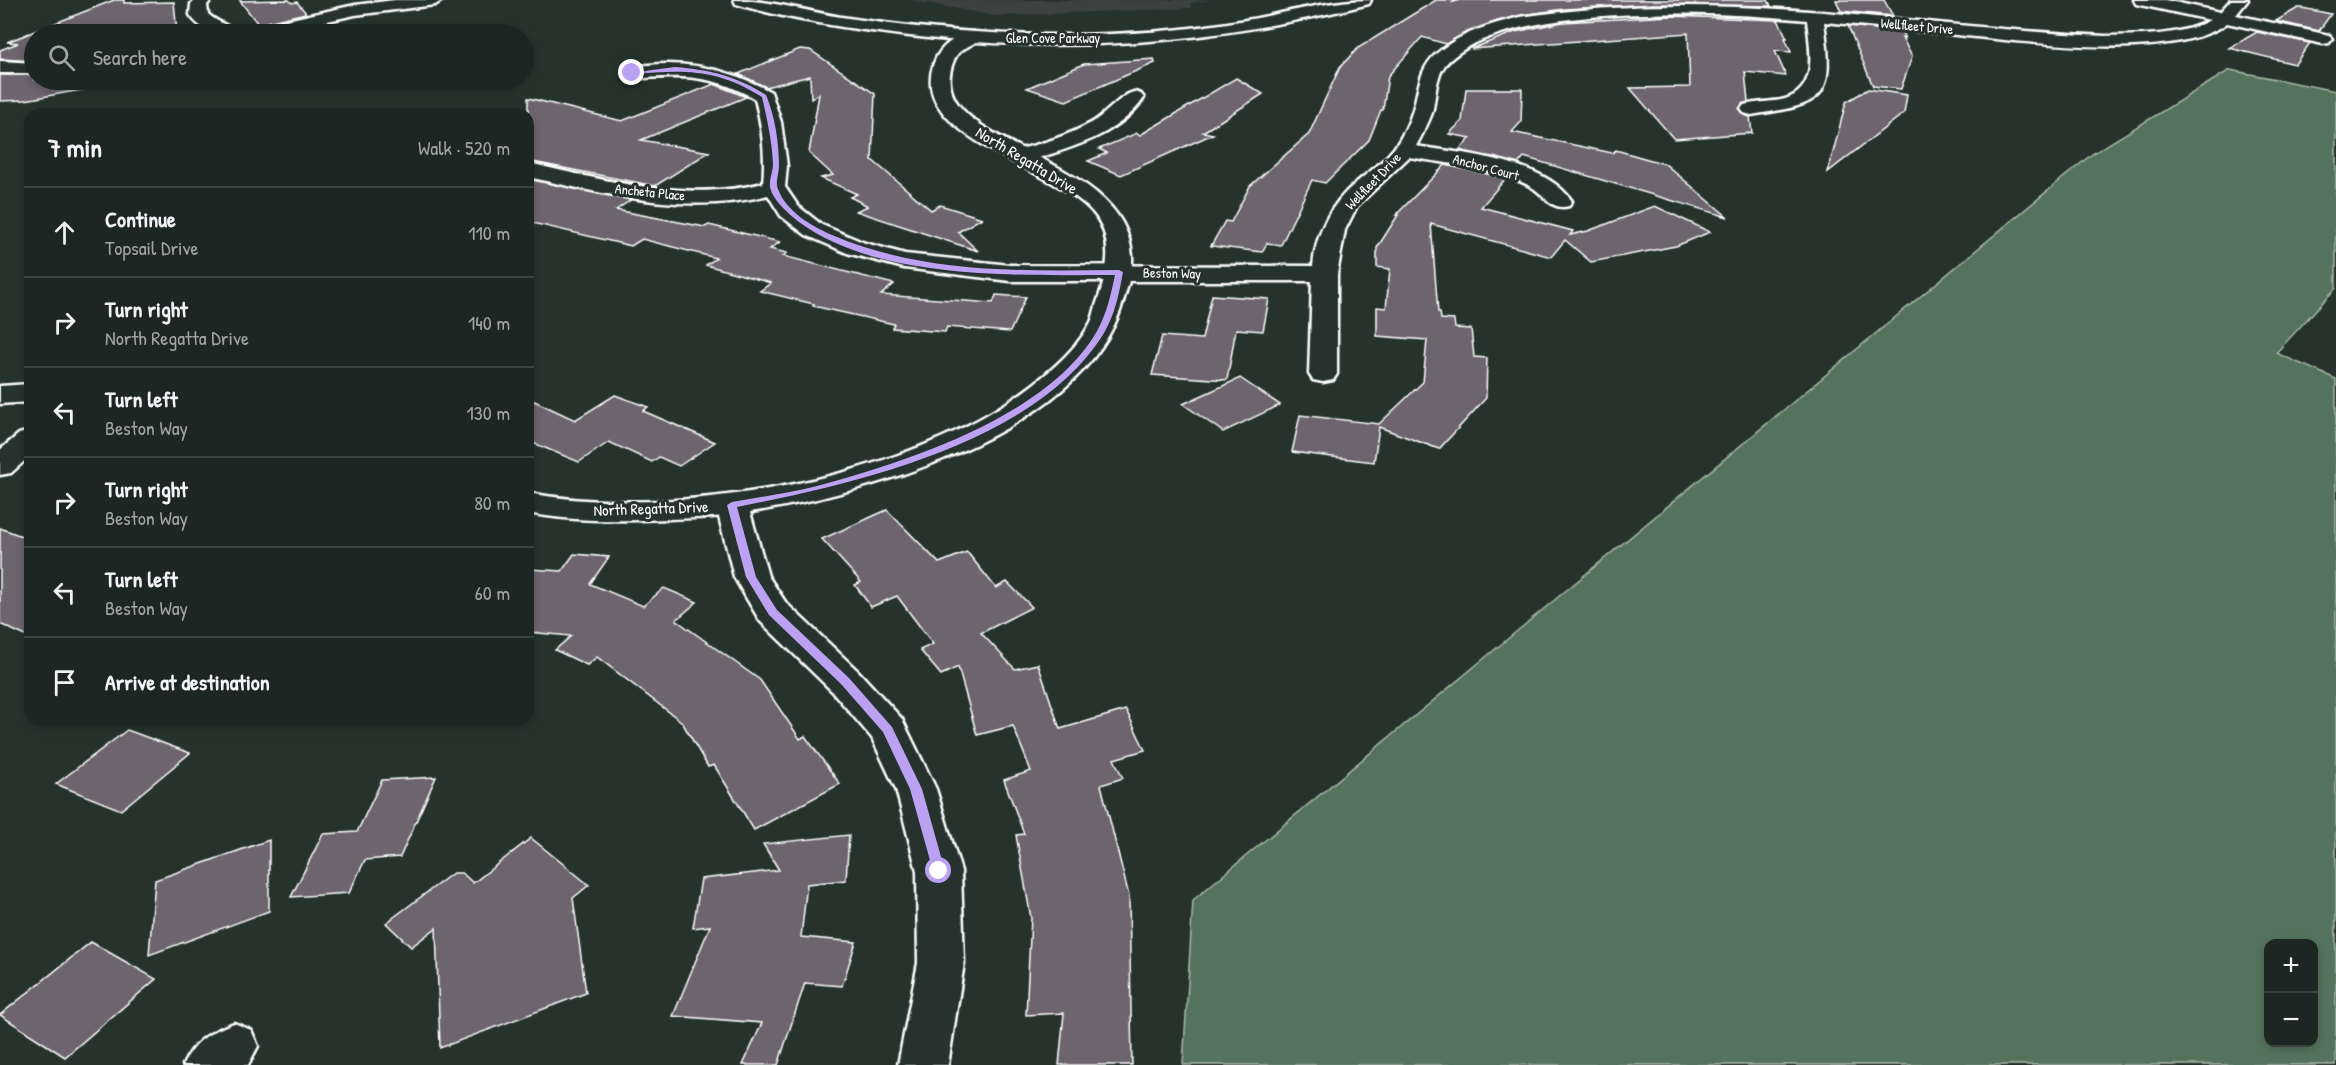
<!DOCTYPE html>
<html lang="en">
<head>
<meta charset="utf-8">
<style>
  body { margin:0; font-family:"Patrick Hand",sans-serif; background:#252e2a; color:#f1f3f6 }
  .controls { position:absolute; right:18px; bottom:18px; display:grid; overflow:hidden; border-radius:12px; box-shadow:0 3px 9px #0003 }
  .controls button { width:54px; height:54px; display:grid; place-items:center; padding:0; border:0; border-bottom:2px solid #3a4340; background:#1c2622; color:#f1f3f6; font:30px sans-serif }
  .stop { position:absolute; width:18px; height:18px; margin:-14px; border:4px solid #bca0f2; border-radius:50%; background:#fff }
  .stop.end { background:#bca0f2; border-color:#fff; box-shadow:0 2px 6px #0008 }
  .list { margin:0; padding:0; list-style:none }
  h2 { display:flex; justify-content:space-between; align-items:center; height:78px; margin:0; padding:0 24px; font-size:26px }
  h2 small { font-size:20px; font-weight:400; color:#a0a5a5 }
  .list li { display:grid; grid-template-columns:39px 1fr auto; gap:18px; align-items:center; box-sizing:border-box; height:90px; padding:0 24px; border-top:2px solid #3a4340 }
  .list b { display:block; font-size:22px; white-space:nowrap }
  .list p { margin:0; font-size:20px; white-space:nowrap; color:#a0a5a5 }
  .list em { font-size:20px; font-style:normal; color:#a0a5a5 }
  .icon { flex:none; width:33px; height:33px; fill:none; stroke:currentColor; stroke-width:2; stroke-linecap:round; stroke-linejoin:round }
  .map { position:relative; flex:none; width:2336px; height:1065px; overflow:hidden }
  .search { position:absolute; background:#1c2622; box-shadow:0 3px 9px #0003; left:24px; top:24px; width:510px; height:66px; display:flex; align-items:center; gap:15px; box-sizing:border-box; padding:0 21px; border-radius:33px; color:#a0a5a5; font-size:22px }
  .panel { position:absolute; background:#1c2622; box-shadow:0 3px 9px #0003; left:24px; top:108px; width:510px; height:618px; border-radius:18px }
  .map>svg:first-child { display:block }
  .built { fill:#3b4240 }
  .green { fill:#55735b; stroke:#aab9ad; stroke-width:1.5; fill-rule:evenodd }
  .building { fill:#6d656e; stroke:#fff; stroke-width:1.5 }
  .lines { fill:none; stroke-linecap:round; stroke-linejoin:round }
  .minor-casing { stroke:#fff; stroke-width:5 }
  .tertiary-casing { stroke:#fff; stroke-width:5 }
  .secondary-casing { stroke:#fff; stroke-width:5 }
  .minor { fill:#26332d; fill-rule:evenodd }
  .tertiary { fill:#26332d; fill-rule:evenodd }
  .secondary { fill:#26332d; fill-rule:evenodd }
  .route { fill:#bca0f2 }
  .labels { text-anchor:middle; stroke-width:6; stroke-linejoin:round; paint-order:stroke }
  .far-street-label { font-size:14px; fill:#fff; stroke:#26332d }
  .street-label { font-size:16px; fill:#fff; stroke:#26332d }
</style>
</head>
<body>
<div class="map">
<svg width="2336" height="1065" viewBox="0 0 2336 1065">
  <rect width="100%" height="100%" fill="#26332d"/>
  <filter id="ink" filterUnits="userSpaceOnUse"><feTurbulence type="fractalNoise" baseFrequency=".0167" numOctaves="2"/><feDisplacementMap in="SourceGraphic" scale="12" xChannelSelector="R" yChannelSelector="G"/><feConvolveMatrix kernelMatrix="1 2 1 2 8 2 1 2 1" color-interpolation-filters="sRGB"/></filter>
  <g filter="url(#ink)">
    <!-- built -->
    <polygon class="built" points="910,0 1213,0 1190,3 1191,8 995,16"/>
    <!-- green -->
    <path class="green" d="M 2230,70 L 2336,91 L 2336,288 L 2276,353 L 2336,379 L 2336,1065 L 1183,1065 L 1193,900 L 2092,154 ZM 2268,944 L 2314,944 L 2314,1042 L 2268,1042 Z"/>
    <!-- building -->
    <g class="building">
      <polygon points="114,0 124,0 124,3 174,2 177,34 34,34 34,61 0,59 0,50 18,43 7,42"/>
      <polygon points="289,0 292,3 297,2 306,13 258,24 240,1"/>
      <polygon points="1436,0 1455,0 1453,2 1461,0 1768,0 1771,6 1654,4 1565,9 1521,15 1498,21 1465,33 1446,44 1422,37 1388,76 1383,110 1381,110 1369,140 1325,183 1312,180 1281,245 1267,243 1262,252 1211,246 1225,221 1231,222 1250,186 1309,134 1340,67 1358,48"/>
      <polygon points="1836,0 1884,0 1893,16 1841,11"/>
      <polygon points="2298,8 2302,8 2331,14 2319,31 2276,21"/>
      <polygon points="1671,16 1778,20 1787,38 1785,38 1791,52 1775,51 1786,76 1745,72 1748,102 1742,104 1739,109 1742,114 1750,117 1752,133 1674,139 1630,88 1690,87 1688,33 1471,49 1515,32 1563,22"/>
      <polygon points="316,26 324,34 276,34"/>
      <polygon points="1848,26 1902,32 1905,38 1902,37 1912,57 1901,89 1873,86"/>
      <polygon points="2257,32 2310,43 2295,64 2229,48"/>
      <polygon points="800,49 810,50 875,94 872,160 931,210 940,205 982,218 958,232 978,251 856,211 868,206 850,197 857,194 821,178 833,175 809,153 819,94 811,99 810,76 766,87 738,74"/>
      <polygon points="1154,59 1155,63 1066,101 1027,88 1084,64"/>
      <polygon points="0,75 34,75 34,80 163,80 92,88 25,100 0,101"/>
      <polygon points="1236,78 1263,94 1203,132 1213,134 1121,175 1088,161 1107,153 1099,149 1137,133 1140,135"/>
      <polygon points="714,84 746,97 641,140 709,152 655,186 528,161 528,98 622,121"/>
      <polygon points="1466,89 1522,89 1521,122 1512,132 1612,153 1616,150 1665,164 1728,217 1524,157 1518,164 1459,150 1471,138 1449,134 1462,121"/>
      <polygon points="1868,89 1907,95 1904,113 1828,172 1846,102"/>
      <polygon points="1445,165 1506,178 1481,207 1573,231 1570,235 1588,231 1655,206 1710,232 1676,246 1591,262 1565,240 1551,257 1431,224 1438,312 1440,312 1441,319 1454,320 1455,328 1471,329 1474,357 1487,358 1486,398 1439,449 1379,427 1374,462 1292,452 1300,415 1379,424 1423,382 1427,340 1377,336 1377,307 1386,308 1390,269 1377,267 1377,248 1398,215 1396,215"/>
      <polygon points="528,179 631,200 616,210 705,227 709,225 780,242 770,249 787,253 783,256 894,284 881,295 993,303 996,295 1026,297 1010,332 947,327 945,332 892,328 894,324 813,306 814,304 760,291 771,283 706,265 716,258 642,239 631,246 528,222"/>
      <polygon points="1212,295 1269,299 1263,331 1236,329 1227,380 1152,375 1162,336 1202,339"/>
      <polygon points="1240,378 1280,405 1223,432 1183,404"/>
      <polygon points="615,395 648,407 643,411 715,442 679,466 659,457 652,462 609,442 579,462 528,441 528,398 575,420"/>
      <polygon points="887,510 939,563 967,552 996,588 1007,582 1032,607 981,633 1015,669 1038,664 1060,729 1126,710 1145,750 1114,759 1123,778 1101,785 1129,896 1132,1065 1059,1065 1064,1013 1026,1015 1031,918 1016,835 1024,834 1004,780 1031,771 1013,726 977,735 958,667 941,675 920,650 933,644 897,596 871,607 855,585 861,582 822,539"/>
      <polygon points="0,528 30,539 30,638 0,624"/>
      <polygon points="574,554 609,557 590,584 643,606 664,588 697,602 676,620 760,680 800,739 805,736 840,784 754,830 714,765 708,767 682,722 597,657 587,665 555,650 571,636 528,632 528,569 562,571"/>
      <polygon points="127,730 190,753 121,810 56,784"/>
      <polygon points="436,777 400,857 365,860 349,893 291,897 323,834 357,832 382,780"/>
      <polygon points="849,835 846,880 807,884 801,937 856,942 842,986 805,983 778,1065 743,1065 762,1023 673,1016 710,926 693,928 701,879 779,870 763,844"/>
      <polygon points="531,838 589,885 573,898 586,993 440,1048 436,928 411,947 386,923 453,873 462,873 473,883"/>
      <polygon points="269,840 269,911 149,955 155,880"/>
      <polygon points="91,942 156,979 65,1057 0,1015"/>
    </g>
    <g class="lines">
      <!-- minor casing -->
      <g class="minor-casing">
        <g id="minor">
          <path d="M 194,0 L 211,0 L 207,5 L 208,14 C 216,22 232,26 237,34 C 216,34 203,33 190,15 L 191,4 Z"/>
          <polygon points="395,0 443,0 435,5 355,15 268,34 238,34 241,30 355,5"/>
          <path d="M 2134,0 L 2165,0 L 2220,12 L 2231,0 L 2248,0 L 2236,15 L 2329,35 L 2332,39 L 2329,43 L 2323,44 L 2227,23 C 2176,62 2028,42 1966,36 C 1919,31 1871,26 1824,22 C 1835,100 1825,104 1751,115 L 1744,113 L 1741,109 L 1744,105 C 1756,102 1769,102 1781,100 C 1820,92 1810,49 1807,20 C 1724,12 1503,0 1445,65 C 1435,78 1436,97 1432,113 C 1428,124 1422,135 1416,146 C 1463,154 1543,159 1572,201 L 1569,206 C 1550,211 1545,194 1530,186 C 1494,167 1448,164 1409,157 L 1357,206 L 1345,230 L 1337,274 L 1337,374 L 1333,380 L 1323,382 L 1313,380 L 1309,374 L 1312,281 L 1010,281 L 904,268 L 847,253 L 806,235 L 781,216 L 768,195 C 688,216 606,194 528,177 L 528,163 C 604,180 686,203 763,183 C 766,155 762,126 755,99 C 712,74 680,75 632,79 L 625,77 L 623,73 L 625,69 C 675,57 727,67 771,92 L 781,122 L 787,166 L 785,187 L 798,206 L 822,225 L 865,243 L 905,254 L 1010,265 L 1313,266 C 1316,233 1331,203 1357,182 C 1370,171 1385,161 1395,147 C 1402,137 1408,125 1412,113 C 1419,92 1418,70 1436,54 C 1460,33 1491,24 1521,17 C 1638,0 1758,5 1876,17 C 1952,24 2028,33 2105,36 C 2138,35 2180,37 2210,20 L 2136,4 Z"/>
          <polygon points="0,61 34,63 34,73 0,73"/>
          <path d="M 1134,92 L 1141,94 L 1144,98 C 1118,136 1070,148 1029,161 L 1021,162 L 1013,161 L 1010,156 L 1013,151 C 1040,144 1068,136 1093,122 C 1106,114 1121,95 1134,92 Z"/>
          <polygon points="30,431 30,456 11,473 0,475 0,450 19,434"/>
          <polygon points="732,495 743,498 748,505 768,576 786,603 858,671 902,719 936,789 961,871 964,963 948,1065 898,1065 918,963 917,871 896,789 872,738 832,691 760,621 734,577 716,505 721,498"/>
          <path d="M 234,1023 L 251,1030 L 258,1046 L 248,1065 L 183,1065 C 194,1041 210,1032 234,1023 Z"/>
        </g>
      </g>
      <!-- tertiary casing -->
      <g class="tertiary-casing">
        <g id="tertiary">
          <path d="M 972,32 L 978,33 L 981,37 C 973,47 959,47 954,60 C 917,147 1126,150 1132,256 C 1133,273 1127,287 1123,302 C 1084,436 854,498 732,515 C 711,518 690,518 669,519 C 621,521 575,522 528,513 L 528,493 C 679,521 913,479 1035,383 C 1055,367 1077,348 1090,324 C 1094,317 1095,307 1098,300 C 1107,273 1114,242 1096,216 C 1062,168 906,139 934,63 C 940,46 955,36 972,32 Z"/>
          <polygon points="30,384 30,402 0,404 0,386"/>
        </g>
      </g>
      <!-- secondary casing -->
      <g class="secondary-casing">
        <path id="secondary" d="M 734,0 C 770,0 805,11 841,17 C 913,28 986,35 1059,35 C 1121,35 1185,31 1246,20 C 1288,13 1329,0 1371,0 L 1369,4 C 1209,44 1065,55 901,35 C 845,28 790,20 736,4 Z"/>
      </g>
      <!-- minor -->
      <use href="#minor" class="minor"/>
      <!-- tertiary -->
      <use href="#tertiary" class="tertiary"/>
      <!-- secondary -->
      <use href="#secondary" class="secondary"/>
    </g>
  </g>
  <!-- route -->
  <path class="route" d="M 675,67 C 711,70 736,76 766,95 C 775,116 779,143 779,166 C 779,173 775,182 778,189 C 786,211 811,226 832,235 C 923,274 1022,271 1119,270 L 1123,272 C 1119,294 1115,314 1104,333 C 1037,443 854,484 737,507 L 756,577 L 777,610 L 849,678 L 892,727 L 922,789 L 945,871 L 939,877 L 933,871 L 910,789 L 883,732 L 841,684 L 769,615 L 746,577 L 727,505 L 732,502 C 760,497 789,493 817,486 C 906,462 1049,416 1097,331 C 1107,313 1111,294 1115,275 C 1020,275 879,281 799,222 C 789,214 773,201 770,187 C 769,180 773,171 773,164 C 772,141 767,119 762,97 C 716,68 684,70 632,74 L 629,73 Z"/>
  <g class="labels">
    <!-- far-street labels -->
    <g class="far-street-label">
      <text transform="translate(1917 26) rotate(5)" y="5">Wellfleet Drive</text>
      <text x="1053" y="43">Glen Cove Parkway</text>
      <text transform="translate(1486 167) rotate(15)" y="5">Anchor Court</text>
      <text transform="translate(1373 181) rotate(-46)" y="5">Wellfleet Drive</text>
      <text transform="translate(650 192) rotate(6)" y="5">Ancheta Place</text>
      <text transform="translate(1172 273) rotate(1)" y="5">Beston Way</text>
    </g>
    <!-- street labels -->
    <g class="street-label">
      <text transform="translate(1027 160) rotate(31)" y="6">North Regatta Drive</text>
      <text transform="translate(651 508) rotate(-2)" y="6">North Regatta Drive</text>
    </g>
  </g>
</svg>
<div class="controls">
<button>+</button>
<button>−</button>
</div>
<div class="stop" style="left:939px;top:871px"></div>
<div class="stop end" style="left:632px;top:73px"></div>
<div class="search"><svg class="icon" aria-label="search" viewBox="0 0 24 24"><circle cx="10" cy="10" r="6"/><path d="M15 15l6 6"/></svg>Search here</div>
<section class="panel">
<h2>7 min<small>Walk · 520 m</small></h2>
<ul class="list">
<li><svg class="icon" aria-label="ahead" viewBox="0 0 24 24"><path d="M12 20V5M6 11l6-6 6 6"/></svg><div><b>Continue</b><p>Topsail Drive</p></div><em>110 m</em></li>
<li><svg class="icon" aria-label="right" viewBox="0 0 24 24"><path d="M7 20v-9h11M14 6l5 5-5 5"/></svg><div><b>Turn right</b><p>North Regatta Drive</p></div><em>140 m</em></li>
<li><svg class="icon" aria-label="left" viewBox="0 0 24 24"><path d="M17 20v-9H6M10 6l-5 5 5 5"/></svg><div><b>Turn left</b><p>Beston Way</p></div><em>130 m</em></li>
<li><svg class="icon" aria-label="right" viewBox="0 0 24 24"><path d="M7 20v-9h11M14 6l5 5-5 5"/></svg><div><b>Turn right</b><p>Beston Way</p></div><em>80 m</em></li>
<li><svg class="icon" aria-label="left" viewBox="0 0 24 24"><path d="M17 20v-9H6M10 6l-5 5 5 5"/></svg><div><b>Turn left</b><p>Beston Way</p></div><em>60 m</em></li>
<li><svg class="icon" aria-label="arrive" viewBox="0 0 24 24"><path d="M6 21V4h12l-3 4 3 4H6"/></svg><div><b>Arrive at destination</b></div></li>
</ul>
</section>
</div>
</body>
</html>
